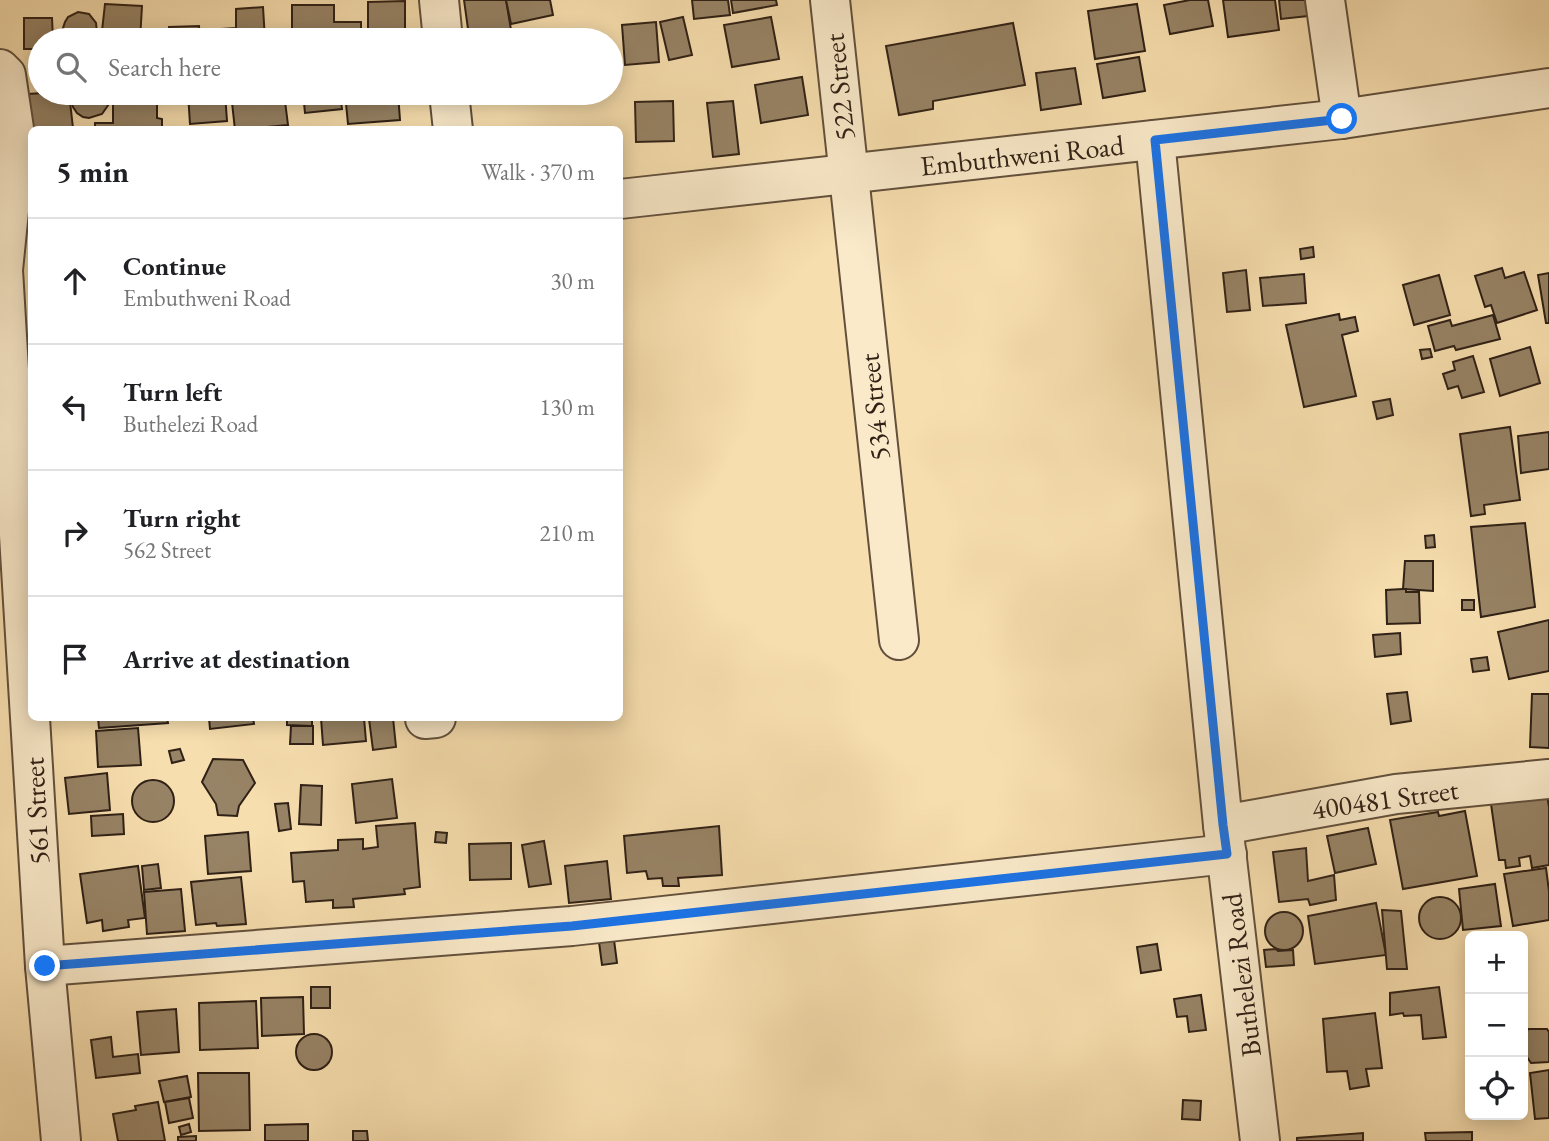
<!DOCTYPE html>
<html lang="en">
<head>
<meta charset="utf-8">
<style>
  body { margin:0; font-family:"EB Garamond",serif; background:#f2f2f2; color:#202124 }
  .controls { position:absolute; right:21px; bottom:21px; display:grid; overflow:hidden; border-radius:10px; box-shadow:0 4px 18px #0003 }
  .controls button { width:63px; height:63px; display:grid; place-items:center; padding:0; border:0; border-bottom:2px solid #e0e0e0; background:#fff; color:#202124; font:35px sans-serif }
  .stop { position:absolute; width:21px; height:21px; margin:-16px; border:5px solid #1a73e8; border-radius:50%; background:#fff }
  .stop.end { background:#1a73e8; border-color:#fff; box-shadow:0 2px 7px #0008 }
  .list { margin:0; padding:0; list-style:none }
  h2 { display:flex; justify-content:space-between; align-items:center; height:91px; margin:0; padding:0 28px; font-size:30px }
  h2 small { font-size:23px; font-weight:400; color:#757577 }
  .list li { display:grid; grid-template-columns:46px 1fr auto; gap:21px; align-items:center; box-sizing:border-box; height:126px; padding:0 28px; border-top:2px solid #e0e0e0 }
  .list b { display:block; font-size:26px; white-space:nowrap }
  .list p { margin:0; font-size:23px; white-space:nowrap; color:#757577 }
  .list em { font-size:23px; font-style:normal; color:#757577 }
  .icon { flex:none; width:38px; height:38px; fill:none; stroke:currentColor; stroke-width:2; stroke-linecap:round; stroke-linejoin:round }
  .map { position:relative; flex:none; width:1549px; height:1141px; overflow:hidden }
  .search { position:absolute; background:#fff; box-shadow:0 4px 18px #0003; left:28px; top:28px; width:595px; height:77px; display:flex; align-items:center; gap:18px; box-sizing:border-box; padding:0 24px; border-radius:38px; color:#757577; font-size:26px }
  .panel { position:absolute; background:#fff; box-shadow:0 4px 18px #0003; left:28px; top:126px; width:595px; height:595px; border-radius:10px }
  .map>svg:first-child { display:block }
  .building { fill:#978365; stroke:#302116; stroke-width:2 }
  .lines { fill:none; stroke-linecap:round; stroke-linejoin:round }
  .minor-casing { stroke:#62503c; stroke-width:42 }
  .minor { stroke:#faeaca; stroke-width:38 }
  .route { stroke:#1a73e8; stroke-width:9 }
  .labels { text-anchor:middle; stroke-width:5; stroke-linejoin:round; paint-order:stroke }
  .street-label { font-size:28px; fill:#302116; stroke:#faeaca }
</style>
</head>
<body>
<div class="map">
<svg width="1549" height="1141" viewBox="0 0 1549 1141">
  <rect width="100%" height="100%" fill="#f7deae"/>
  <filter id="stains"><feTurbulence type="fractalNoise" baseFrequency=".00286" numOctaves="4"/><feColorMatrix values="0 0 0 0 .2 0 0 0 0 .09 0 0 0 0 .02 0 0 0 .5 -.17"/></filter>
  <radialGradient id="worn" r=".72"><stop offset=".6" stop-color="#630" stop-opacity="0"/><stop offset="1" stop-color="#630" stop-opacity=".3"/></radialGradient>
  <!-- building -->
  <g class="building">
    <polygon points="464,0 506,0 511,30 469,36"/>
    <polygon points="506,0 550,0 553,15 511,24"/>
    <polygon points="692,0 728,0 730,15 694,19"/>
    <polygon points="731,0 776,0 777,5 733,13"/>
    <polygon points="1190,0 1208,0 1213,26 1170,34 1164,5"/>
    <polygon points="1223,0 1275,0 1279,30 1228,37"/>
    <polygon points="1279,0 1315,0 1317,15 1281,19"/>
    <polygon points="405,1 405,40 368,40 368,2"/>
    <polygon points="105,4 142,6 140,40 101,40"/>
    <polygon points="1137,4 1145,51 1095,59 1088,11"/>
    <polygon points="292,5 334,5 334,22 361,22 361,40 292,40"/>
    <polygon points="263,7 265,40 207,40 207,30 236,28 236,9"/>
    <polygon points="78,12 89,14 96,23 97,33 94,40 67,40 66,39 63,28 65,22 68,17"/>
    <polygon points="683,17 692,55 669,60 660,22"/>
    <polygon points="771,17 779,59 732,67 724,25"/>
    <polygon points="24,18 52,18 53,40 40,40 40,49 24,49"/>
    <polygon points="656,22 659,62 625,65 622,25"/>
    <polygon points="1013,23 1025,85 933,101 933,109 899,115 886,46"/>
    <polygon points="199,26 200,40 169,40 169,27"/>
    <polygon points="1139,57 1145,91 1103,98 1097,64"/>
    <polygon points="1075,68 1081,104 1041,110 1036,73"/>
    <polygon points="802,77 808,115 761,123 755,85"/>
    <polygon points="45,93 69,93 73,128 32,130 27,94"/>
    <polygon points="71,93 109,93 109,104 102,114 89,118 83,117 77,113 73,107 71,101"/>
    <polygon points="188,93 225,93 227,121 190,124"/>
    <polygon points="231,93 284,93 288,125 235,130"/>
    <polygon points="303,93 340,93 342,109 305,113"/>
    <polygon points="345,93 398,93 400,120 348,124"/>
    <polygon points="555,93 589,93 557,101"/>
    <polygon points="113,95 157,95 157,118 162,119 162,130 95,130 95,123 113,123"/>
    <polygon points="673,101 674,141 636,142 635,102"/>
    <polygon points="733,101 739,154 713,157 707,103"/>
    <polygon points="1313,247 1314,257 1301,259 1300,249"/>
    <polygon points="1502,268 1505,278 1524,272 1537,310 1497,323 1491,305 1485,307 1475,276"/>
    <polygon points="1246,270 1250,310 1227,312 1223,273"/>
    <polygon points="1549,273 1549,323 1546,323 1538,275"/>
    <polygon points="1304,274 1306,303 1263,306 1260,278"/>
    <polygon points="1439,275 1450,315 1414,325 1403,285"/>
    <polygon points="1339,314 1340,320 1355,317 1358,331 1342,335 1356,396 1304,407 1286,325"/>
    <polygon points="1493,315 1500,339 1456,350 1454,346 1435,351 1428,326 1450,320 1452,326"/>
    <polygon points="1530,347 1540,383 1500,396 1490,359"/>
    <polygon points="1430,349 1432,357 1422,359 1420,350"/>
    <polygon points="1473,356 1484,392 1462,398 1458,386 1448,389 1443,374 1455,370 1453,362"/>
    <polygon points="1390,399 1393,415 1377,419 1373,402"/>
    <polygon points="1510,427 1520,500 1484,505 1485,514 1471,516 1460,434"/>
    <polygon points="1549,432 1549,469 1521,473 1518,436"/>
    <polygon points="1525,523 1535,607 1481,617 1471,527"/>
    <polygon points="1434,535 1435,547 1426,548 1425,536"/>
    <polygon points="1405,561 1433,561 1433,591 1403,589"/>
    <polygon points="1403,589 1406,589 1406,592 1419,592 1420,623 1387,624 1386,590"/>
    <rect x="1462" y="600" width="12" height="10"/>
    <polygon points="1549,620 1549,671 1509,679 1498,632"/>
    <polygon points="1400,633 1401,654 1375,657 1373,635"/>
    <polygon points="1487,657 1489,670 1473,672 1471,659"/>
    <polygon points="1407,692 1411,721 1391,724 1387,694"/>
    <polygon points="1532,694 1549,694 1549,748 1530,747"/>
    <polygon points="98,718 167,718 168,723 99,728"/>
    <polygon points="209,718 253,718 254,724 210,729"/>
    <polygon points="287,718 312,718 312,726 287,725"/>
    <polygon points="321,718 364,718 366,741 323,745"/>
    <polygon points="380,718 393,718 396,747 373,750 369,719"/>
    <polygon points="291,726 313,726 313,744 290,744"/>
    <polygon points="138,728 141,765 98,767 96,731"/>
    <polygon points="180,749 184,760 172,763 169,751"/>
    <polygon points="213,759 243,760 255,783 239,806 237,816 218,815 216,804 202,782"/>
    <polygon points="107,773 110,810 69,814 65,778"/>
    <polygon points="392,779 397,818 356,823 352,784"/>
    <circle cx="153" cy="801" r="21"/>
    <polygon points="301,785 322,786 321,825 299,824"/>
    <polygon points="1547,795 1549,807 1549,865 1532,868 1530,856 1519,858 1520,866 1506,868 1505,860 1499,860 1491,804"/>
    <polygon points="288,803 291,829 279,831 275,804"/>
    <polygon points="1465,811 1477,876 1403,889 1390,820 1438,812 1439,816"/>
    <polygon points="123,814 124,834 92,836 91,816"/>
    <polygon points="415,823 420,887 404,889 405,894 353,899 354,907 333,908 333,900 306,902 304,881 293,882 291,853 338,850 338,840 363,839 363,849 378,847 376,826"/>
    <polygon points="719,826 722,875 678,878 679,886 663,886 662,878 648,879 646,871 627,873 624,836"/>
    <polygon points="1368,828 1376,864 1335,873 1327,836"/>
    <polygon points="248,832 251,871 208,874 205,836"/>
    <polygon points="436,832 447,833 446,843 435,842"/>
    <polygon points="544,841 551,884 529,887 522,845"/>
    <polygon points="511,843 511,879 470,880 469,844"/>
    <polygon points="1306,848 1308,881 1334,875 1336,900 1310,905 1308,899 1279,902 1273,852"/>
    <polygon points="607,861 611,899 569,903 565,866"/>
    <polygon points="158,864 161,888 144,890 142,866"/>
    <polygon points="138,866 145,918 128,920 129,927 103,931 102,920 87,923 80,874"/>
    <polygon points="1546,868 1549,891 1549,920 1513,926 1504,874"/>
    <polygon points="241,877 246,924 217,926 216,923 196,925 191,882"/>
    <polygon points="1495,884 1501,926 1463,930 1459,889"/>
    <polygon points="181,889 185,931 147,934 144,892"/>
    <circle cx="1440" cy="918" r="21"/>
    <polygon points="1376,903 1386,955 1315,964 1308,916"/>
    <polygon points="1382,910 1401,911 1407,969 1387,969"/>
    <circle cx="1284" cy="931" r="19"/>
    <polygon points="614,940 617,963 602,965 599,942"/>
    <polygon points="1157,944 1161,970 1141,973 1137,947"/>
    <polygon points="1276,949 1278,951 1293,950 1294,965 1266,967 1264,950"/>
    <rect x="311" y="987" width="19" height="21"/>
    <polygon points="1439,987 1446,1037 1423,1039 1421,1015 1404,1016 1403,1013 1390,1015 1390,993"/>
    <polygon points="1201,995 1206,1030 1189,1032 1187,1016 1177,1017 1174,999"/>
    <polygon points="303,997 304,1034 262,1036 261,998"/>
    <polygon points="256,1001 258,1048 200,1050 199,1003"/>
    <polygon points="176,1009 179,1052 141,1055 137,1012"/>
    <polygon points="1375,1013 1382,1068 1366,1069 1369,1086 1350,1089 1347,1071 1327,1072 1323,1019"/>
    <polygon points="1528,1029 1547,1029 1549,1032 1549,1062 1531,1063 1523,1051 1523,1040"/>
    <circle cx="314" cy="1052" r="18"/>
    <polygon points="111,1037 113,1057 138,1054 140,1073 96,1078 91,1040"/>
    <polygon points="1549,1070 1549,1118 1535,1119 1530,1073"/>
    <polygon points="198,1073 249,1073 250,1130 199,1131"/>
    <polygon points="187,1076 191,1097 164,1102 159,1081"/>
    <polygon points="189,1098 193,1118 169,1123 165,1102"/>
    <polygon points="1183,1100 1201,1101 1200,1120 1182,1119"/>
    <polygon points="158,1102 165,1141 118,1141 113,1114 136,1110 135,1106"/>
    <polygon points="189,1124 191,1132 181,1135 179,1127"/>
    <polygon points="308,1124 308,1141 265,1141 265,1125"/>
    <polygon points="353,1131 367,1131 368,1141 353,1141"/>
    <polygon points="1472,1132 1472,1141 1426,1141 1425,1133"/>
    <polygon points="1363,1133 1363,1141 1297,1141 1297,1138"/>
    <polygon points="196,1136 196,1141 178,1141 178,1137"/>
  </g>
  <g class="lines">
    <!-- minor casing -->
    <g class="minor-casing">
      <g id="minor">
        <polyline points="439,0 443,40"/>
        <polyline points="830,0 899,640"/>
        <polyline points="1325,0 1342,119"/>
        <polyline points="0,69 6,75 16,142 3,270 45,966 61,1141"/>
        <polyline points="449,93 453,130"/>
        <polyline points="1155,140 1223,825 1260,1141"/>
        <polyline points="620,199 1342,119 1549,88"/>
        <polyline points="425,718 425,719 436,718"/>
        <polyline points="1223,825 1396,794 1549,779"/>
        <polyline points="45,966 572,926 1227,854"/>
      </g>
    </g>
    <!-- minor -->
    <use href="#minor" class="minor"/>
  </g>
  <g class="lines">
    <!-- route -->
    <polyline class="route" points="45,966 572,926 1227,854 1223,825 1155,140 1342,119"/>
  </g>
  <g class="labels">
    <!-- street labels -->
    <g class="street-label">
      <text transform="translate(839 87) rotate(-96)" y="10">522 Street</text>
      <text transform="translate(1022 155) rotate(-6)" y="10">Embuthweni Road</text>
      <text transform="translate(874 407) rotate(-96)" y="10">534 Street</text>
      <text transform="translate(1385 799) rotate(-8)" y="10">400481 Street</text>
      <text transform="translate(36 811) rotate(-93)" y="10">561 Street</text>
      <text transform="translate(1241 975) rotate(-97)" y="10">Buthelezi Road</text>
    </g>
  </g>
  <rect width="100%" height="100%" filter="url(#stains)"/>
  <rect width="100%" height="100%" fill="url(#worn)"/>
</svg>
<div class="controls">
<button>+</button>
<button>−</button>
<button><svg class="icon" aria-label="locate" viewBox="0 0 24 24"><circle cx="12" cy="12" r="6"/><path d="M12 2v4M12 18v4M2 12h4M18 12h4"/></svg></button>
</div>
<div class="stop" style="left:1342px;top:119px"></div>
<div class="stop end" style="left:45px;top:966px"></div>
<div class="search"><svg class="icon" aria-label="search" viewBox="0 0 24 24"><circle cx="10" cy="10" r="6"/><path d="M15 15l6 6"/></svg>Search here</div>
<section class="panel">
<h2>5 min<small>Walk · 370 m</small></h2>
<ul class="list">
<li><svg class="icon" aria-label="ahead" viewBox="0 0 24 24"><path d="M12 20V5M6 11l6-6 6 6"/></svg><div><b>Continue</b><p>Embuthweni Road</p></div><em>30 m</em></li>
<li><svg class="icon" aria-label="left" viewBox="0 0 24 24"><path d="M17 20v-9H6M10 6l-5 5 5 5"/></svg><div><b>Turn left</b><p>Buthelezi Road</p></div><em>130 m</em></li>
<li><svg class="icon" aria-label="right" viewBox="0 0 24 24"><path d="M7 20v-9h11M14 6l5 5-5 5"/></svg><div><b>Turn right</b><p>562 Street</p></div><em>210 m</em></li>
<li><svg class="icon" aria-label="arrive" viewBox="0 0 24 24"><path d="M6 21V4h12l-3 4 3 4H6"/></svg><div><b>Arrive at destination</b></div></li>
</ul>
</section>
</div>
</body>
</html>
